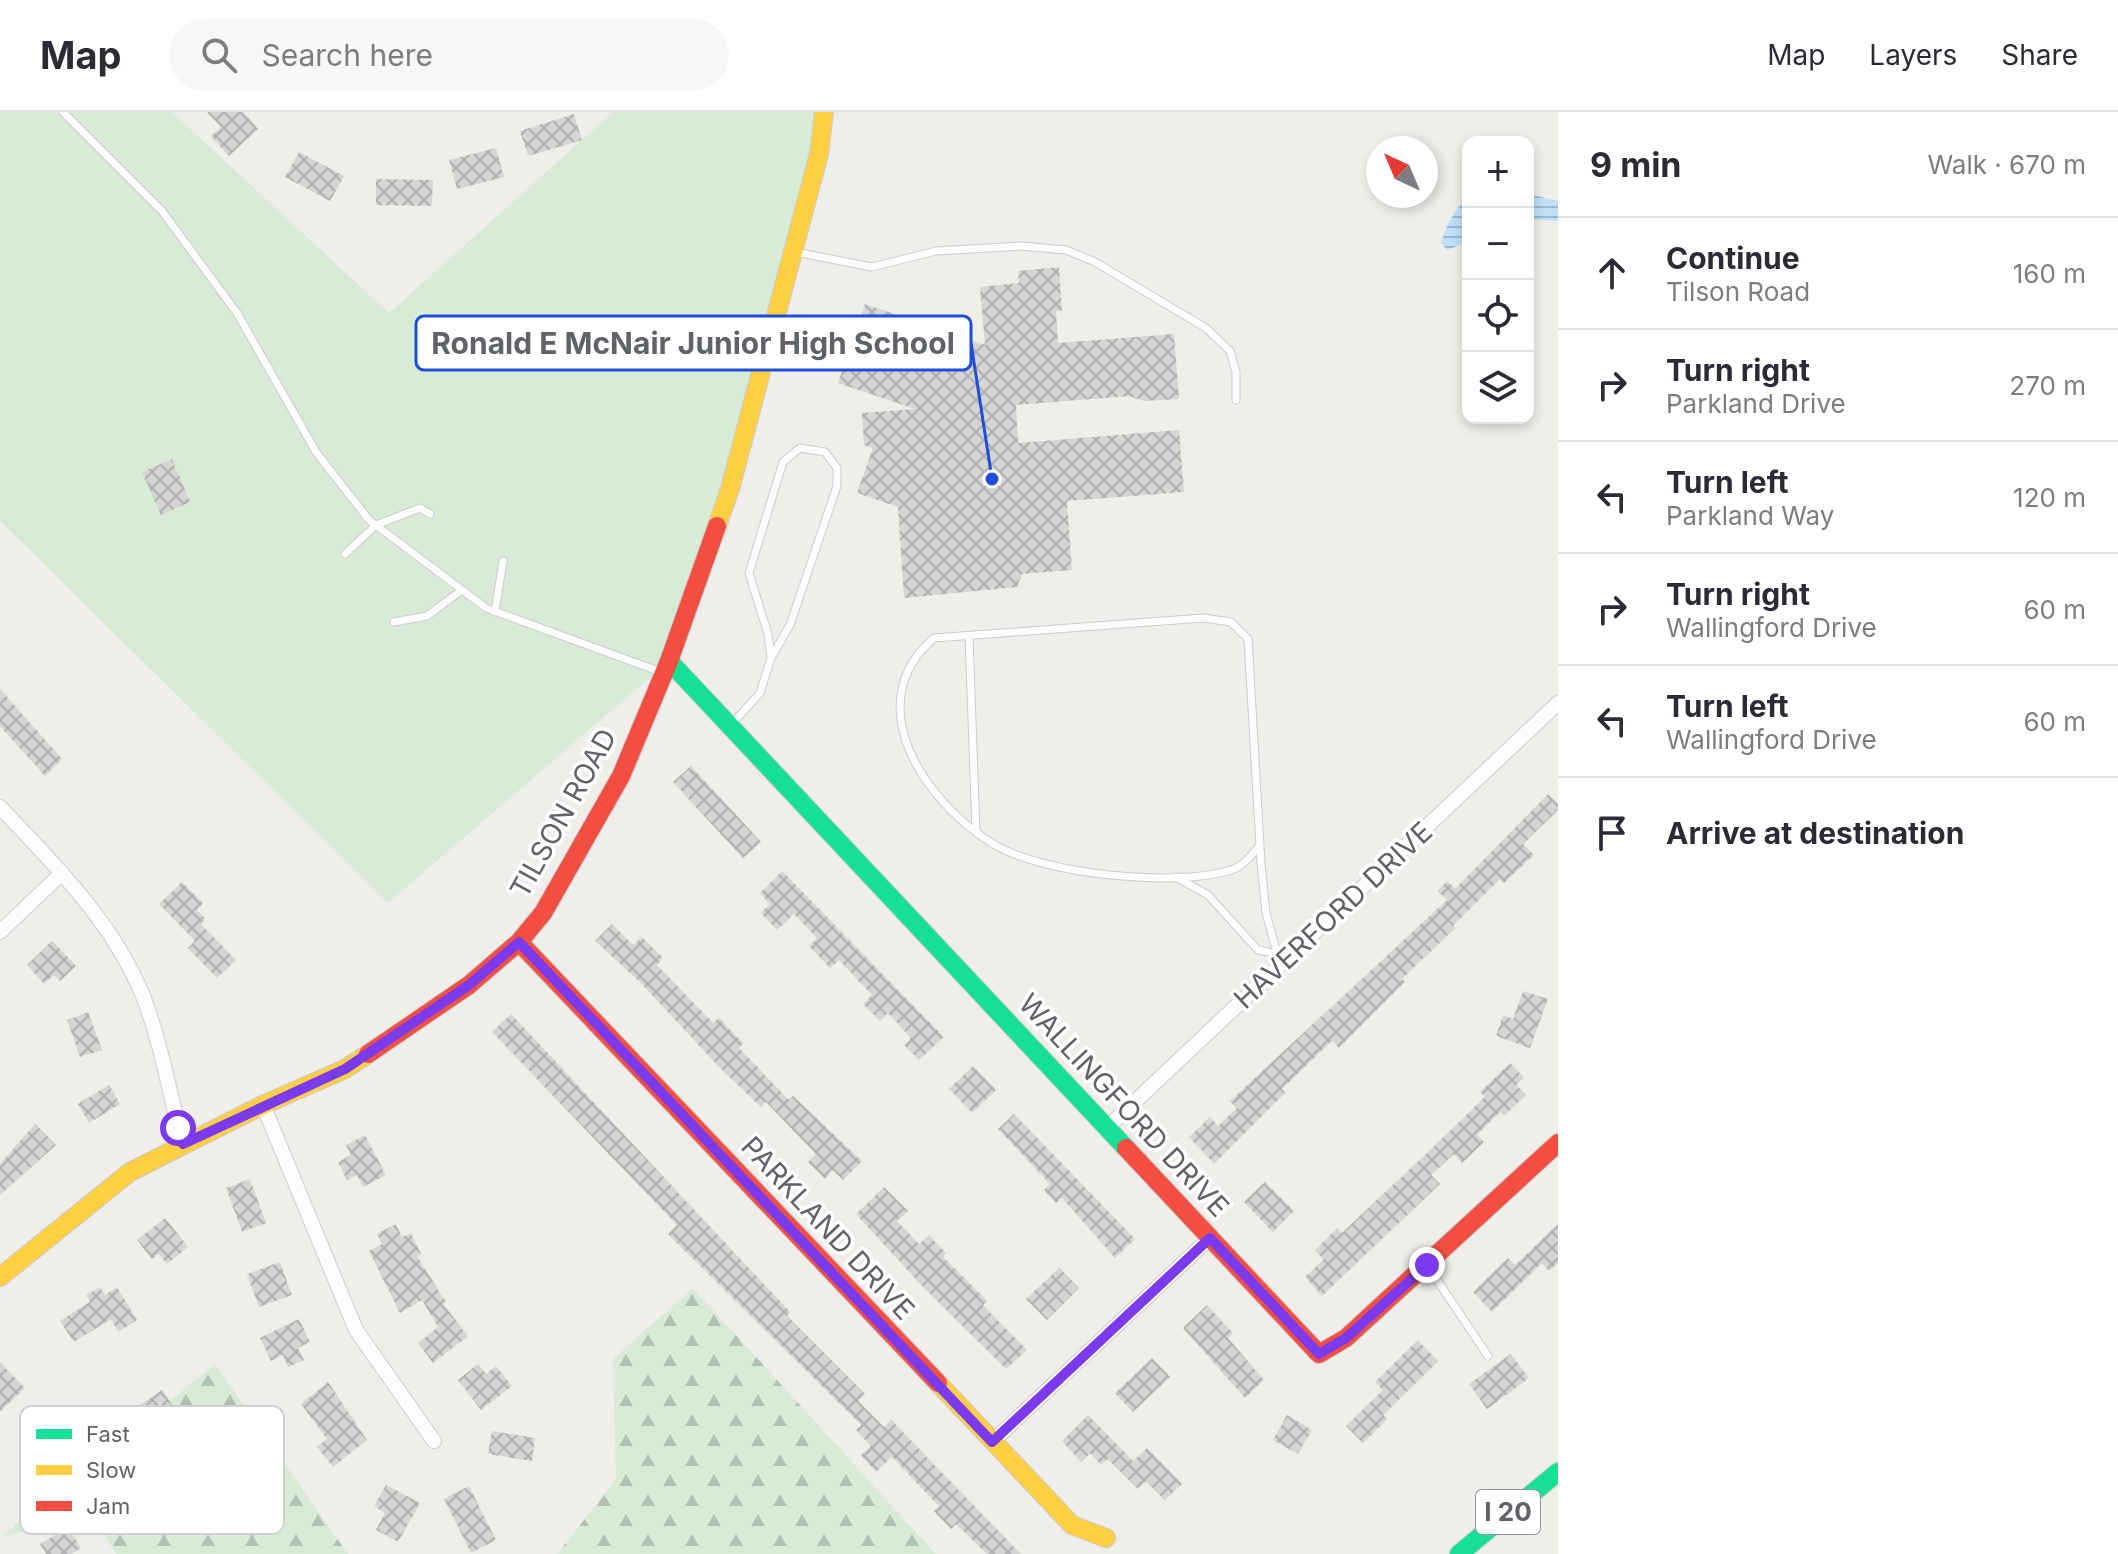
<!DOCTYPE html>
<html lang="en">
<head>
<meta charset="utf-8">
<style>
  body { margin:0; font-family:Inter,sans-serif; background:#f7f7f7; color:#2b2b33 }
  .controls { position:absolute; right:24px; top:24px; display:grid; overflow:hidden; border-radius:16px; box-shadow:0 4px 12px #0003 }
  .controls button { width:72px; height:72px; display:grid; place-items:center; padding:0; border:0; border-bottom:2px solid #e1e1e2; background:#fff; color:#2b2b33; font:40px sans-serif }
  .compass { position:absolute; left:1366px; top:24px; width:72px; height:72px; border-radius:50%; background:#fff; box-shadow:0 4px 12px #0003; rotate:316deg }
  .stop { position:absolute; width:24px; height:24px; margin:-18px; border:6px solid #7c3aed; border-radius:50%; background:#fff }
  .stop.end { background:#7c3aed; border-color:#fff; box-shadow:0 2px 8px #0008 }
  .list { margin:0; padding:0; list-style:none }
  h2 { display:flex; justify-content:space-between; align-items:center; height:104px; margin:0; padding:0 32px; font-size:34px }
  h2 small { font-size:26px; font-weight:400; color:#7c7c81 }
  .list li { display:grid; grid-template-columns:52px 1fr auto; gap:24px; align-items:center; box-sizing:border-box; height:112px; padding:0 32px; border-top:2px solid #e1e1e2 }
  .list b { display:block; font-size:30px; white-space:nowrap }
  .list p { margin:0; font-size:26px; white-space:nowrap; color:#7c7c81 }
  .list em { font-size:26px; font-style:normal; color:#7c7c81 }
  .icon { flex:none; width:44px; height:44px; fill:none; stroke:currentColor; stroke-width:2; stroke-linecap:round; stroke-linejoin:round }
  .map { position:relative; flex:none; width:1558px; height:1442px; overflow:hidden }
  header { display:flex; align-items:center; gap:48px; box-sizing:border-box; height:112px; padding:0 40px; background:#fff; border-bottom:2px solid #e1e1e2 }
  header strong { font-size:38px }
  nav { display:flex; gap:44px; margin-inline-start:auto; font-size:28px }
  .search { width:560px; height:72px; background:#f7f7f7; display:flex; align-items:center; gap:20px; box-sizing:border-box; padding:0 28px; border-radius:44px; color:#7c7c81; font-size:30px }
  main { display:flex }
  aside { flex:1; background:#fff }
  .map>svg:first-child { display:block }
  .forest { fill:url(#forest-firs) }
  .green { fill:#d8ebd6 }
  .water { fill:url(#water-rules) }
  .building { fill:url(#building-cross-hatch) }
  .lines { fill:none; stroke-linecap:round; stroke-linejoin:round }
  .lane-casing { stroke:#cbcccc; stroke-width:9 }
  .street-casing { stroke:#cbcccc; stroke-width:16 }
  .fast-casing { stroke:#cacacb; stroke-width:20 }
  .slow-casing { stroke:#cacacb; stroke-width:20 }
  .jam-casing { stroke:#cacacb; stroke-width:20 }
  .lane { stroke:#fdfcfc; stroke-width:7 }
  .street { stroke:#fdfcfc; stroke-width:14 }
  .fast { stroke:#16e098; stroke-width:18 }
  .slow { stroke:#ffcf43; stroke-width:18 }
  .jam { stroke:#f24e42; stroke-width:18 }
  .route { stroke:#7c3aed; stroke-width:10 }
  .labels { text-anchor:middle; stroke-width:7; stroke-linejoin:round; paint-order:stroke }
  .shield { fill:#fff; stroke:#8f9295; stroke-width:2 }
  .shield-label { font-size:26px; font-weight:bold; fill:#5f6368 }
  .street-label { font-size:28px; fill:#5f6368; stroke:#fff }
  .key { fill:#fff; stroke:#cfd0d2; stroke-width:2 }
  .key-label { font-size:22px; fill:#5f6368 }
  .leader { fill:none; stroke:#1d4ed8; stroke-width:3 }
  .callout-dot { fill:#1d4ed8; stroke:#fff; stroke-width:3 }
  .callout { fill:#fff; stroke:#1d4ed8; stroke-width:3 }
  .callout-label { font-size:30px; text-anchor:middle; font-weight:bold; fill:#5f6368 }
</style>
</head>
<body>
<header>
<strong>Map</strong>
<div class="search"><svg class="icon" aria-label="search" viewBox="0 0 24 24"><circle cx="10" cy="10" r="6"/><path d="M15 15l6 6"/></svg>Search here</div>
<nav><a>Map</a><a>Layers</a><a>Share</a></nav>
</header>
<main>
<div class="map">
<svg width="1558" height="1442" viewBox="0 0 1558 1442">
  <defs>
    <pattern id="forest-firs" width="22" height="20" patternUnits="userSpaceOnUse" patternTransform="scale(2)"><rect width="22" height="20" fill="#d8ebd6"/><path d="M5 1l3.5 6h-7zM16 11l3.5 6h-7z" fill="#b2c2b1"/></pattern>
    <pattern id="water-rules" width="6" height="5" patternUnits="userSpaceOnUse" patternTransform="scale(2)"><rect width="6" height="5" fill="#bfe0f9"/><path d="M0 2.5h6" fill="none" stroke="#9eb9cd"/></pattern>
    <pattern id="building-cross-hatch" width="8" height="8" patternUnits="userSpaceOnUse" patternTransform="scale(2)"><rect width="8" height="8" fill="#d6d5d3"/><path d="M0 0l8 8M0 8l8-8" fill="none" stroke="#b1b0af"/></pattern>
  </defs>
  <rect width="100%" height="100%" fill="#efeeea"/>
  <!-- forest -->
  <g class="forest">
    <polygon points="693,1176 936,1442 557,1442 616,1368 613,1247"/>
    <polygon points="215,1252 348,1442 116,1442 104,1423 54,1412 1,1425"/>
  </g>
  <!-- green -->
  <polygon class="green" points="0,0 172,0 389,201 613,0 821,0 784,221 717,426 667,551 388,791 0,409"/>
  <!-- water -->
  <g class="water">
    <polygon points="1528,82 1558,89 1558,109 1528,107"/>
    <path d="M 1468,85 L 1468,130 L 1447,138 L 1441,131 C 1447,112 1454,98 1468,85 Z"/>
  </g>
  <!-- building -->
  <g class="building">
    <polygon points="207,0 243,0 258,17 229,44 211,24 221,15"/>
    <polygon points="574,2 582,28 528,44 520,19"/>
    <polygon points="496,36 504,65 457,77 449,48"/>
    <polygon points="299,40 344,64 330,89 285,65"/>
    <polygon points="376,67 433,68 432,94 376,93"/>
    <polygon points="1059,155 1062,199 1056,199 1058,231 1174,222 1179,287 1144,289 1129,284 1016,293 1018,331 1179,318 1184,380 1067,389 1072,458 1022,462 1017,475 904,486 898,395 857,381 873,336 864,333 862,301 915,297 838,271 865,192 985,233 980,175 1019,171 1018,159"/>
    <polygon points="172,347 190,390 161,403 142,360"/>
    <polygon points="0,577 62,647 45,664 0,614"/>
    <polygon points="691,654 761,730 743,746 673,670"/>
    <polygon points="1548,682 1558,692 1558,698 1523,732 1534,743 1504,771 1500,767 1453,814 1455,816 1402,867 1405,870 1339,936 1332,929 1282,977 1285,981 1214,1052 1189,1025 1210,1005 1218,1014 1237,996 1230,989 1447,788 1437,779 1447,769 1455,777"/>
    <polygon points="782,759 944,925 919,948 904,933 911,926 888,901 880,909 863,892 872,883 839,848 830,856 809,834 817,826 794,802 777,818 761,801 770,792 760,781"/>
    <polygon points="182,770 203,791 197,798 205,807 201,812 236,848 217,866 188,836 195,829 159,792"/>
    <polygon points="612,812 633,833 642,825 663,846 657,853 713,911 719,906 743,931 739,936 789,988 793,984 862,1049 843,1068 833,1058 825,1067 808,1050 816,1042 766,990 761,995 719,955 640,870 595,829"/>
    <polygon points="52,829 76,854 60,869 54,863 44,872 27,853"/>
    <polygon points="1523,879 1548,887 1530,936 1496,924 1503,903 1513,907"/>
    <polygon points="88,900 102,938 80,945 67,908"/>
    <polygon points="511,902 790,1200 787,1204 865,1282 858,1289 884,1315 891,1308 1021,1442 987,1442 956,1412 951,1417 934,1399 939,1394 892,1345 876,1360 861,1343 871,1334 856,1318 861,1313 668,1122 677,1113 492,920"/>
    <polygon points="1510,951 1524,966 1516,973 1526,983 1504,1004 1500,1000 1477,1023 1484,1030 1462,1051 1454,1042 1431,1063 1440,1072 1322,1184 1305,1165 1324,1147 1315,1138 1337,1116 1342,1121 1429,1039 1485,985 1480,980"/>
    <polygon points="973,954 996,978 972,1001 949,977"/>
    <polygon points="109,973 120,992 89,1011 78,992"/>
    <polygon points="1014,1002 1135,1127 1115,1146 1062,1086 1056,1091 1044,1078 1050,1072 998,1017"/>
    <polygon points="35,1012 56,1033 0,1083 0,1052"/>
    <polygon points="365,1023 386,1063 363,1075 357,1063 347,1068 338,1050 351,1043 346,1033"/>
    <polygon points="250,1067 266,1111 242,1120 226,1076"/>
    <polygon points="1265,1070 1294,1099 1273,1120 1244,1090"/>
    <polygon points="884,1075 908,1099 897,1109 919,1132 929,1123 946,1141 943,1145 987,1189 983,1193 1027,1238 1006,1257 923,1175 856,1102"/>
    <polygon points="165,1106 188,1135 167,1152 159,1142 152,1147 137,1128"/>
    <polygon points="396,1112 402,1125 411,1121 421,1142 417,1144 446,1190 443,1192 468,1224 433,1251 418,1231 438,1215 422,1188 400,1201 369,1139 382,1132 377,1122"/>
    <polygon points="1558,1112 1558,1151 1549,1159 1542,1151 1492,1200 1473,1180 1508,1146 1515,1153"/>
    <polygon points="280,1150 292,1183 259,1195 247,1162"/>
    <polygon points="1059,1156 1079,1176 1047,1208 1026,1187"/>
    <polygon points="100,1175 105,1183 117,1175 137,1208 118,1220 111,1207 74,1230 60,1209 90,1190 86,1183"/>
    <polygon points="1207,1193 1233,1221 1228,1226 1264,1268 1245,1286 1183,1216"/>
    <polygon points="299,1207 310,1230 298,1236 304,1248 288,1255 283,1243 271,1249 260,1226"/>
    <polygon points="1418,1228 1438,1249 1383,1303 1387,1307 1363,1331 1346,1314 1383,1278 1375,1270"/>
    <polygon points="1511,1242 1529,1266 1487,1297 1469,1272"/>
    <polygon points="1152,1246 1170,1265 1133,1300 1115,1281"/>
    <polygon points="0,1250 25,1276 0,1300"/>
    <polygon points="478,1252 486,1262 496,1254 512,1274 481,1298 458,1268"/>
    <polygon points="328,1270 367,1328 333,1355 317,1335 327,1327 301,1292"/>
    <polygon points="162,1278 182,1307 159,1322 139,1294"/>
    <polygon points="1088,1303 1133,1349 1147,1336 1182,1372 1165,1388 1146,1369 1138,1377 1108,1347 1101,1353 1090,1341 1081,1350 1062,1329"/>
    <polygon points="1287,1303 1312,1318 1298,1342 1273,1328"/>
    <polygon points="492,1319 535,1326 532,1349 488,1342"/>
    <polygon points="386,1373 420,1391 398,1430 376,1418 385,1401 374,1394"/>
    <polygon points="469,1374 496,1428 471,1441 444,1387"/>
    <polygon points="68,1415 81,1436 72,1442 46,1442 40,1432"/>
  </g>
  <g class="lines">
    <!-- lane casing -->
    <g class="lane-casing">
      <g id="lane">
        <polyline points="63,0 162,99 237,201 316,340 369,408 486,496 661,560"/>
        <polyline points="795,140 872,155 936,139 1021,134 1066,138 1095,150 1206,216 1230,239 1236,260 1236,288"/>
        <polyline points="345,442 376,413 420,396 430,402"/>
        <polyline points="495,500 503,449"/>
        <polyline points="394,510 427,504 462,478"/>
        <polyline points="969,524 976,720"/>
        <polyline points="731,613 760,581 771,546 790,513 837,374 837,356 825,340 800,336 783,350 749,461 768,522 771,546"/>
        <path d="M 1260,733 C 1251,744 1243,755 1228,759 C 1172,775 1045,762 995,733 C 926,692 857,592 934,526 L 1203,506 L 1231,510 L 1248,527 L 1261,751 L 1266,801 L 1277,841"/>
        <polyline points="1176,765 1208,783 1258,838 1278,842"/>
        <polyline points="1427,1153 1488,1244"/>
      </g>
    </g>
    <!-- street casing -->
    <g class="street-casing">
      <g id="street">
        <path d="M 0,695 C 54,752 113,810 143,884 C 161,930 170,984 183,1032"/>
        <polyline points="0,820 62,761"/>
        <polyline points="263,993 356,1218 434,1329"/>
        <polyline points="1108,1015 1558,591"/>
        <polyline points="992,1330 1210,1126"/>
      </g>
    </g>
    <!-- fast casing -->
    <g class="fast-casing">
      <g id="fast">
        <polyline points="669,549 1126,1036"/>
        <polyline points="1459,1442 1558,1360"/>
      </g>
    </g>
    <!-- slow casing -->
    <g class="slow-casing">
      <g id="slow">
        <polyline points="717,414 730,377 819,42 824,0"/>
        <polyline points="0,1165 130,1060 263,993 345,957 368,942"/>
        <polyline points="938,1271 1072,1413 1106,1426"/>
      </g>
    </g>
    <!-- jam casing -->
    <g class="jam-casing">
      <g id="jam">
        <polyline points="519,830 938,1271"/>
        <polyline points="368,942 469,873 519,830 543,801 621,664 669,549 717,414"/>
        <polyline points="1126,1036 1319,1242 1346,1226 1558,1031"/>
      </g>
    </g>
    <!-- lane -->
    <use href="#lane" class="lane"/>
    <!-- street -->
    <use href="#street" class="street"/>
    <!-- fast -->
    <use href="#fast" class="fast"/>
    <!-- slow -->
    <use href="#slow" class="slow"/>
    <!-- jam -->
    <use href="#jam" class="jam"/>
  </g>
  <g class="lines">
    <!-- route -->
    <polyline class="route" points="178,1016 183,1032 345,957 469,873 519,830 992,1330 1210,1126 1319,1242 1346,1226 1427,1153"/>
  </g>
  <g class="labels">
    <!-- shield labels -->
    <rect class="shield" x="1476" y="1378" width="64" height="44" rx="6"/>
    <g class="shield-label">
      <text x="1508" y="1409">I 20</text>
    </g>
    <!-- street labels -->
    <g class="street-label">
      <text transform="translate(563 701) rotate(-61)" y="10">TILSON ROAD</text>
      <text transform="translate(1333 803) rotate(-43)" y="10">HAVERFORD DRIVE</text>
      <text transform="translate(1124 993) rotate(47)" y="10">WALLINGFORD DRIVE</text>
      <text transform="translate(828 1116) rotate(47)" y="10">PARKLAND DRIVE</text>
    </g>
  </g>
  <!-- legend -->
  <rect x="20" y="1294" width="264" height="128" rx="12" class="key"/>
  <rect x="36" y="1317" width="36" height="10" fill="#16e098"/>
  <rect x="36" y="1353" width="36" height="10" fill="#ffcf43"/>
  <rect x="36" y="1389" width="36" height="10" fill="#f24e42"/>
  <g class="key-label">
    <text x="86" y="1330">Fast</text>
    <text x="86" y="1366">Slow</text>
    <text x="86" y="1402">Jam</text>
  </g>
  <!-- callouts -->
  <path class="leader" d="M992 367L971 231"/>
  <circle class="callout-dot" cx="992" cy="367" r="8"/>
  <rect class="callout" x="416" y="204" width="555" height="54" rx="8"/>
  <g class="callout-label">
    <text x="693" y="242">Ronald E McNair Junior High School</text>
  </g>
</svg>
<div class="controls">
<button>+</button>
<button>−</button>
<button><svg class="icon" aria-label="locate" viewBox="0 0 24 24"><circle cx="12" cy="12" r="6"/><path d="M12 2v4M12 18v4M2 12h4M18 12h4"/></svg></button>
<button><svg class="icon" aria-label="layers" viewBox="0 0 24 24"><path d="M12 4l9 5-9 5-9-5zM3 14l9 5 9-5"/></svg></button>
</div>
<svg class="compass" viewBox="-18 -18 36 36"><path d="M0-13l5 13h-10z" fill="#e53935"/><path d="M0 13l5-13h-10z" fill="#7c7c81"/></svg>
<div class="stop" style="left:178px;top:1016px"></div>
<div class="stop end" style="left:1427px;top:1153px"></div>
</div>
<aside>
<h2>9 min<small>Walk · 670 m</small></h2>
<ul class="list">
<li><svg class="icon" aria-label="ahead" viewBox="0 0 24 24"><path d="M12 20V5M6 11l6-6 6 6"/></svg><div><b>Continue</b><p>Tilson Road</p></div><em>160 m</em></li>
<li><svg class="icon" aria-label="right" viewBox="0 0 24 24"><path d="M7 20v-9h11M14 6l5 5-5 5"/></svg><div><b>Turn right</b><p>Parkland Drive</p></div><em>270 m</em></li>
<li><svg class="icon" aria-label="left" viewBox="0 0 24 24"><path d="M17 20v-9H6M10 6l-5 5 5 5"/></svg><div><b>Turn left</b><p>Parkland Way</p></div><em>120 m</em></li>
<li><svg class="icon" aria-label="right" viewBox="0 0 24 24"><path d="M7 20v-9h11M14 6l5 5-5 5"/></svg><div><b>Turn right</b><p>Wallingford Drive</p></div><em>60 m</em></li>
<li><svg class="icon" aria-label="left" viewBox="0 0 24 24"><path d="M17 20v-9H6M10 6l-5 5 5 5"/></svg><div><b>Turn left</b><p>Wallingford Drive</p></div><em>60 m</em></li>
<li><svg class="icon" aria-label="arrive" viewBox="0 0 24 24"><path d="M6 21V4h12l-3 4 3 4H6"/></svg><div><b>Arrive at destination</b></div></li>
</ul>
</aside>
</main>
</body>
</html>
